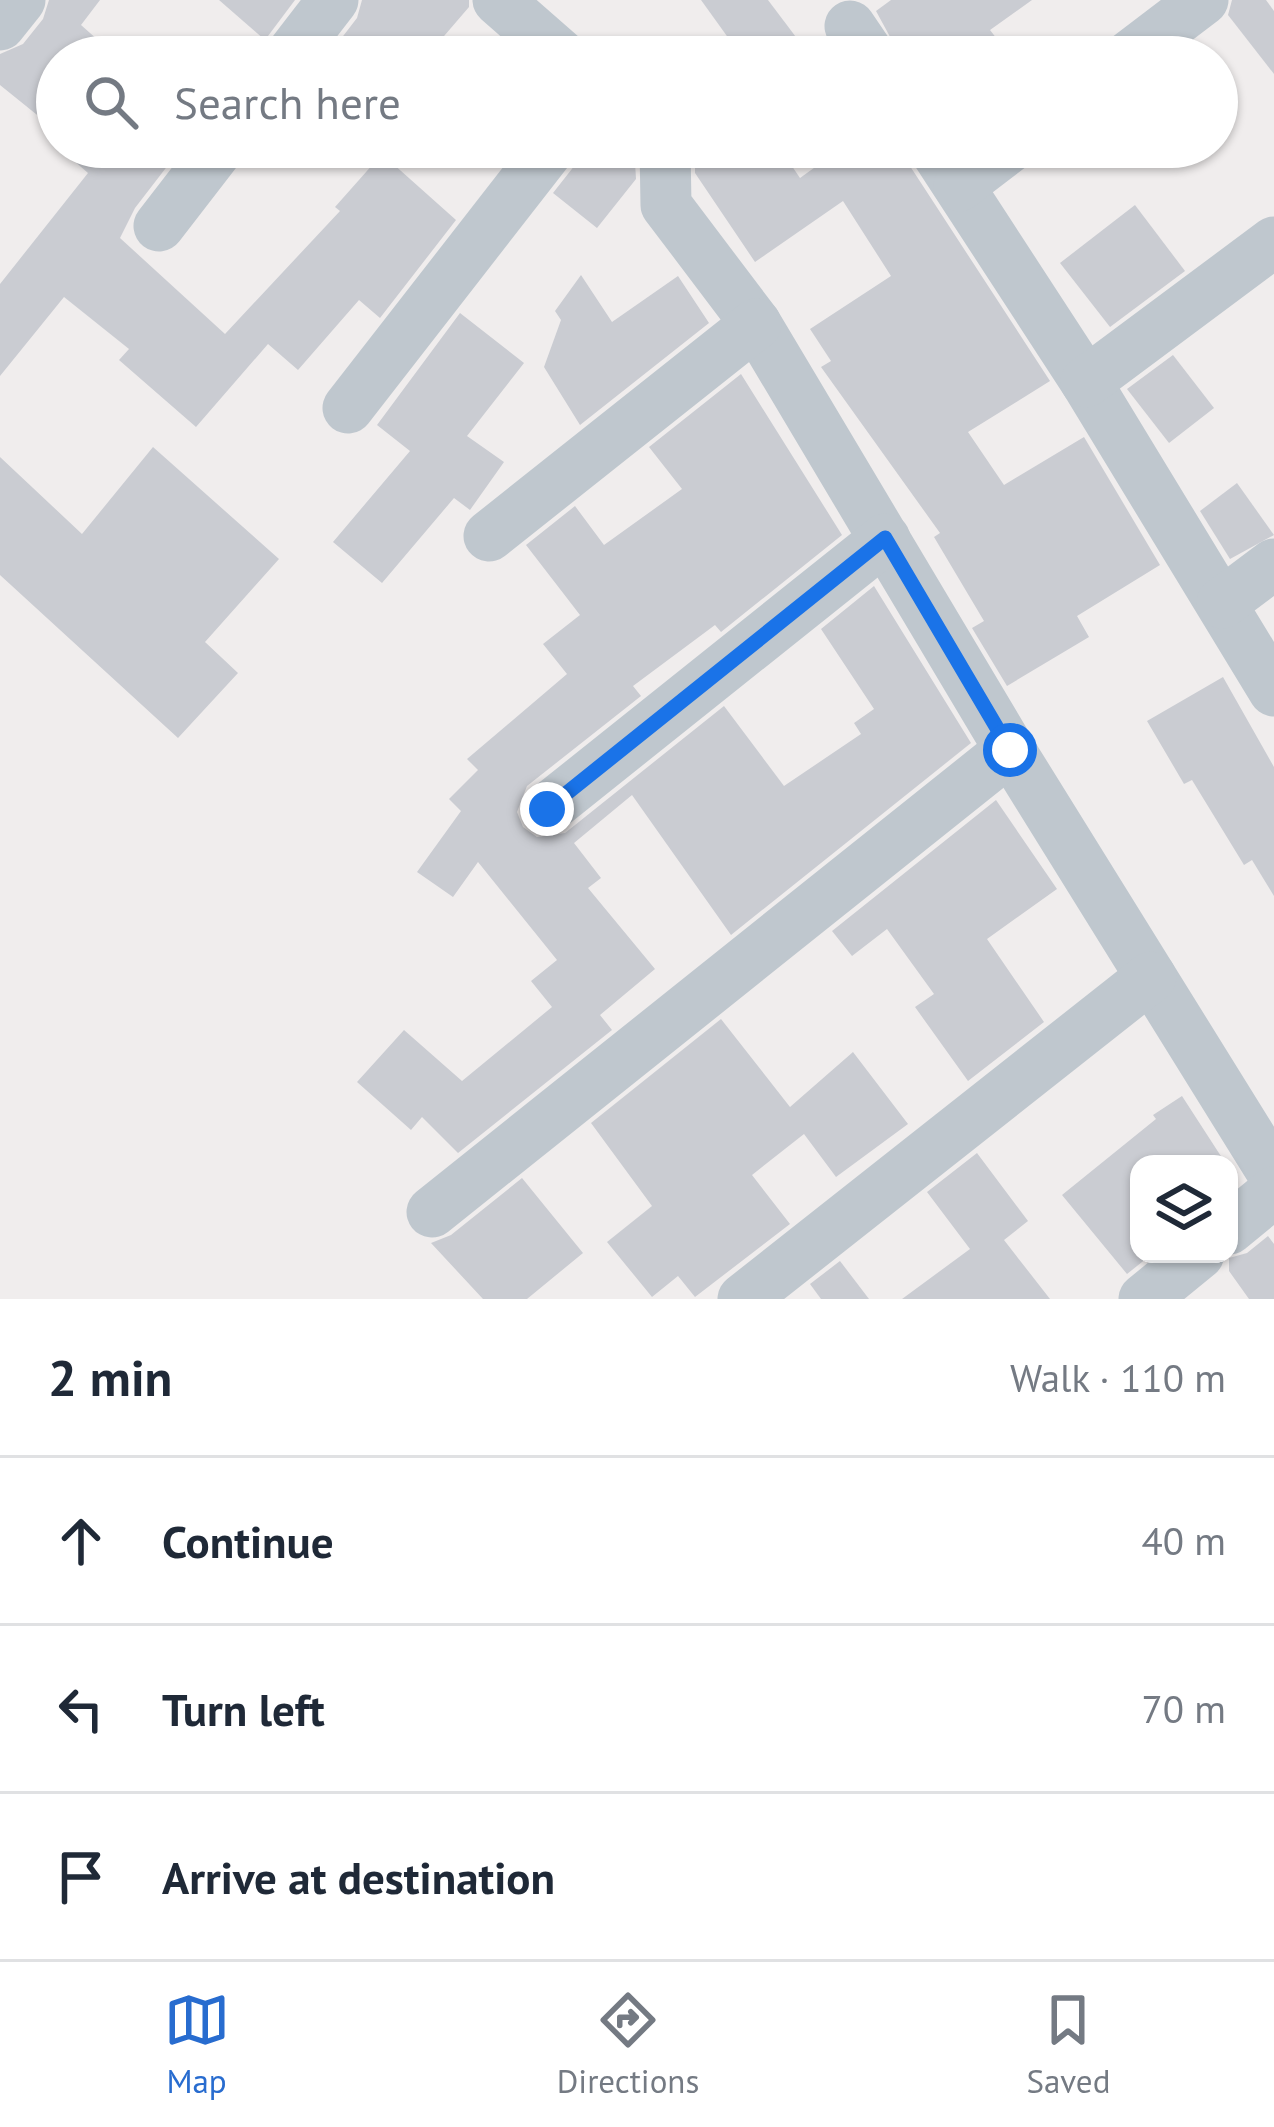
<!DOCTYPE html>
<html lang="en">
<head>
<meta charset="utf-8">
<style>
  body { margin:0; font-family:"PT Sans",sans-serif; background:#f2f2f3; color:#1f2937 }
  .controls { position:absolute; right:36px; bottom:36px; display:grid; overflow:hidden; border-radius:24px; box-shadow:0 3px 9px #0004 }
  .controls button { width:108px; height:108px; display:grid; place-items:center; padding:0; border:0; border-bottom:3px solid #e0e1e3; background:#fff; color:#1f2937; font:60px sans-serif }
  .stop { position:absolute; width:36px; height:36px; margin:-27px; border:9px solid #1a73e8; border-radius:50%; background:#fff }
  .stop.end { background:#1a73e8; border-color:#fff; box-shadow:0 3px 12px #0008 }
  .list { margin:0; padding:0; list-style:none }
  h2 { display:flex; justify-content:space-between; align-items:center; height:156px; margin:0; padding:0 48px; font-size:51px }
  h2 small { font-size:39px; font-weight:400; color:#747a83 }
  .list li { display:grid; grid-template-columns:78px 1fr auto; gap:36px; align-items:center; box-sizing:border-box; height:168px; padding:0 48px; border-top:3px solid #e0e1e3 }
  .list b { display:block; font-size:45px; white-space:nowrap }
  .list em { font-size:39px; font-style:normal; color:#747a83 }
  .icon { flex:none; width:66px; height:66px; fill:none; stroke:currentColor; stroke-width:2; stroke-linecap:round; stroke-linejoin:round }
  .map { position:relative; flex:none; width:1274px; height:1299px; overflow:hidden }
  .search { position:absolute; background:#fff; box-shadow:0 3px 9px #0004; left:36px; right:36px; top:36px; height:132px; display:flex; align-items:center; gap:30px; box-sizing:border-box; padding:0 42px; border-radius:66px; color:#747a83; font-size:45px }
  .sheet { height:660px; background:#fff }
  nav { display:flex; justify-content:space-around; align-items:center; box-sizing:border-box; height:168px; border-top:3px solid #e0e1e3; background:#fff; font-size:33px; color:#747a83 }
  nav a { display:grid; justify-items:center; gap:6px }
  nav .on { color:#286ccf }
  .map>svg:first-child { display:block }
  .building { fill:#caccd2 }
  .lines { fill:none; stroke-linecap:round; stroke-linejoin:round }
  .minor { stroke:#bfc7ce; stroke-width:51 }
  .route { stroke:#1a73e8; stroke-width:15 }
</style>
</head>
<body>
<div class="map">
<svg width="1274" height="1299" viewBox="0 0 1274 1299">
  <rect width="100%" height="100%" fill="#f0eded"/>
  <!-- building -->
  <g class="building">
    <polygon points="49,0 100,0 81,25 117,57 57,57 57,131 0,85 0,54 23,44 43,19"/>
    <polygon points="219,0 295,0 265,40"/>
    <polygon points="362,0 469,0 469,7 426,57 327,57 357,18"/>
    <polygon points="701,0 768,0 811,57 742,57"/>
    <polygon points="891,0 1032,0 990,30 1011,57 901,57 876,11"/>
    <polygon points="1232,0 1266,0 1274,11 1274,74 1228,15"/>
    <polygon points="58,147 182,147 135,208 120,238 225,334 340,211 335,207 382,154 456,220 380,318 359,300 298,370 268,344 196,427 119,360 129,349 64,297 0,376 0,284 88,173"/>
    <polygon points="580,147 616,147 635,162 636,179 597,228 553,193 575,165"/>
    <polygon points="695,147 779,147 800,178 843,147 903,147 908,163 1050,381 968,432 1004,485 1084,437 1160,565 1077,616 1089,637 1007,686 972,628 984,621 934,537 940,533 821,367 831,361 810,329 891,276 843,201 755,262 695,173"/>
    <polygon points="1135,205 1185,271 1110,327 1060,263"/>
    <polygon points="581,275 612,322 678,276 709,323 580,425 544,367 561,320 555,311"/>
    <polygon points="460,313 524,363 467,436 504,462 470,510 454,498 382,583 333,542 410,451 377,425"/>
    <polygon points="1173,355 1214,408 1169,443 1127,389"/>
    <polygon points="741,374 842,535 721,632 715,625 633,686 641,696 527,786 517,812 523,827 537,837 565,833 724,706 784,786 861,734 854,723 874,709 821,629 874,586 971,743 731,935 632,795 574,843 601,878 588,888 655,969 600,1015 612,1030 458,1153 422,1117 411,1130 357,1082 404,1030 462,1081 552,1007 531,981 557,960 478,862 453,897 417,872 461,811 449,799 478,770 467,759 567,674 543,644 580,615 526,545 575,506 604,545 682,489 649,447"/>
    <polygon points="153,447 279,559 205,642 238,673 178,738 0,575 0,457 82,534"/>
    <polygon points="1237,483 1274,535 1230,559 1200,511"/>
    <polygon points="1223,677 1274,767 1274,896 1252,860 1244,865 1192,780 1184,784 1147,721"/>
    <polygon points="996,800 1057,889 987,939 1044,1022 968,1081 915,1007 934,994 887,929 852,956 832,931"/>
    <polygon points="721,1019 790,1107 853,1052 908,1124 836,1177 804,1134 752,1175 790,1224 695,1297 678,1276 652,1297 607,1242 652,1206 591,1123"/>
    <polygon points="1182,1096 1226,1164 1139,1164 1139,1254 1152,1254 1127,1274 1062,1195 1156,1119 1153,1115"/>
    <polygon points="977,1153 1028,1221 1004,1240 1050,1299 902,1299 970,1249 927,1192"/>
    <polygon points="522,1178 583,1253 527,1299 483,1299 431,1243 451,1235"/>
    <polygon points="1268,1236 1274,1244 1274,1299 1249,1299 1229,1271 1229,1258 1247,1253"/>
    <polygon points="840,1261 869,1299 821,1299 810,1284"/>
  </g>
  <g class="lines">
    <!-- minor -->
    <g class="minor">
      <polyline points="498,0 563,57"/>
      <polyline points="0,25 20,0"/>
      <polyline points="850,26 871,57"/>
      <polyline points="289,57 333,0"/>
      <polyline points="1128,57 1203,0"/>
      <polyline points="665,147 666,205 756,324 1010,750 1274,1175"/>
      <polyline points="933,147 1086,382 1274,691"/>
      <polyline points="959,186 1010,147"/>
      <polyline points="159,226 220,147"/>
      <polyline points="1086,382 1274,242"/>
      <polyline points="348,408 551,147"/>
      <polyline points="489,536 756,324"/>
      <polyline points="1222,603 1274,564"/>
      <polyline points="547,809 885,539"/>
      <polyline points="432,1212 1010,750"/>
      <polyline points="1229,1229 1274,1192"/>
      <polyline points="743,1299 1151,977"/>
      <polyline points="1144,1299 1199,1254"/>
    </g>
  </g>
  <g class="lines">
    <!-- route -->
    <polyline class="route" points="547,809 885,538 1010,750"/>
  </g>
</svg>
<div class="controls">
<button><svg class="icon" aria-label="layers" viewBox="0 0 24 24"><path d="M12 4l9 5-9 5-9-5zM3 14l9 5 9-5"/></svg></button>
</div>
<div class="stop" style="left:1010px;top:750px"></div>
<div class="stop end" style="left:547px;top:809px"></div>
<div class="search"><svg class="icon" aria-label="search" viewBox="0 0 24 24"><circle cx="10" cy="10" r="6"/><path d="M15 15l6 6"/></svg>Search here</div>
</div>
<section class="sheet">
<h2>2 min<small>Walk · 110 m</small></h2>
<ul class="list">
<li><svg class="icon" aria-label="ahead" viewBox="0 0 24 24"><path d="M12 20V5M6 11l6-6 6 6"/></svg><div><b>Continue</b></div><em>40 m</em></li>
<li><svg class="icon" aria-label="left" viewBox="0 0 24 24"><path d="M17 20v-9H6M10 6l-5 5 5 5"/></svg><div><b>Turn left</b></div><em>70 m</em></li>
<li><svg class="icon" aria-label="arrive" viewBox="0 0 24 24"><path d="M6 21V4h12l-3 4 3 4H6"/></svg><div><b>Arrive at destination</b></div></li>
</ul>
</section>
<nav>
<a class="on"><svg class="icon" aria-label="map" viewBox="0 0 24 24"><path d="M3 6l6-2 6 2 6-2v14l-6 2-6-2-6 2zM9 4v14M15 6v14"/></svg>Map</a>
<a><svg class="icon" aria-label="directions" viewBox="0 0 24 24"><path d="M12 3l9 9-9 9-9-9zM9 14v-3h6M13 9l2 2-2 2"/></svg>Directions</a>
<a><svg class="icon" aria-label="saved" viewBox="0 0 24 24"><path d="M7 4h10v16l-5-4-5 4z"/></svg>Saved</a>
</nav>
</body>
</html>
